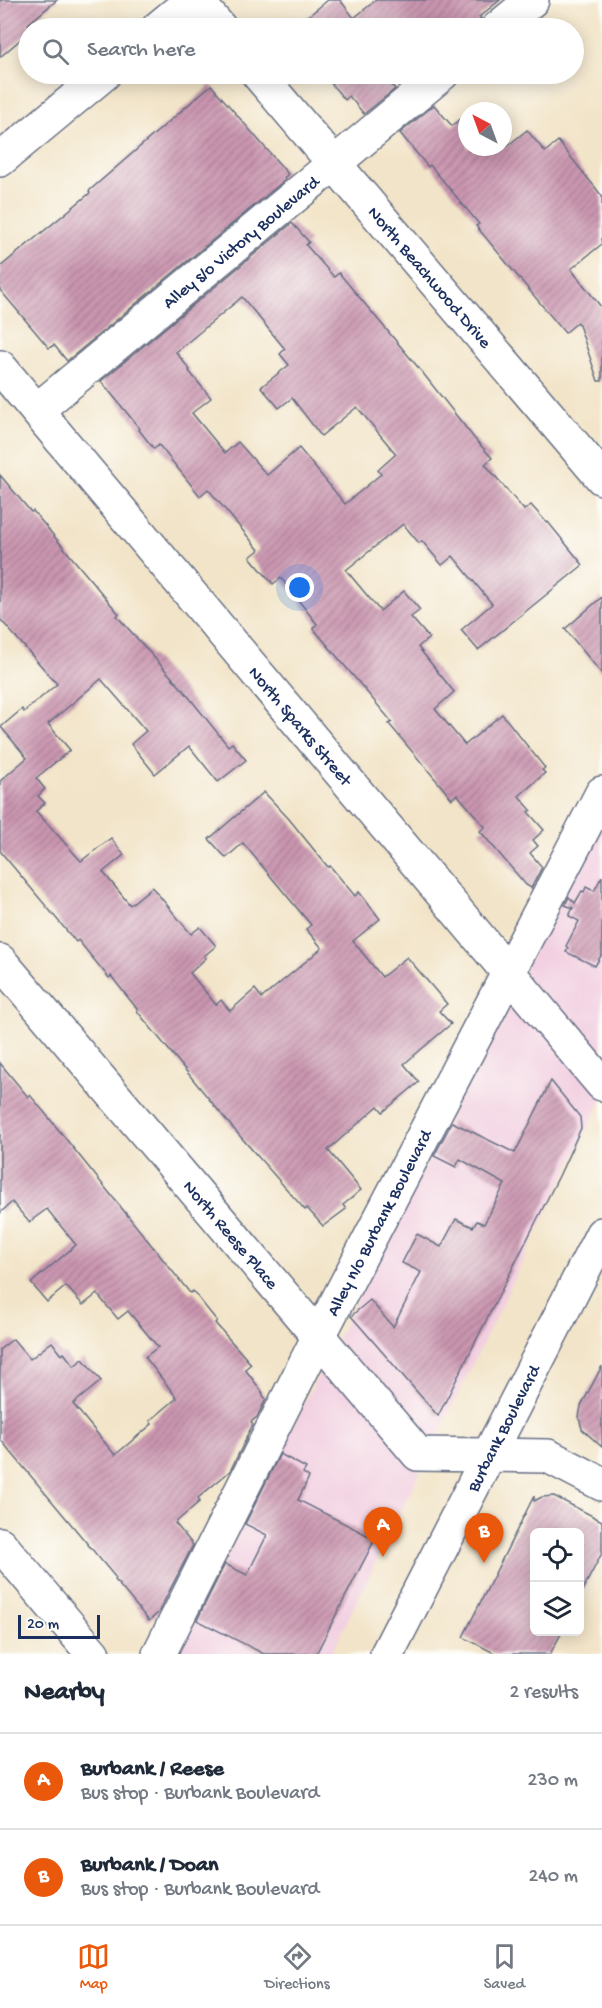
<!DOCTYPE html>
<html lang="en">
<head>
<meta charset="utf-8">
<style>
  body { margin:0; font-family:"Gochi Hand",sans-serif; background:#f2f2f3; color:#1f2937 }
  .controls { position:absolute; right:18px; bottom:18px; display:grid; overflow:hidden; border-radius:9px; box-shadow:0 3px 15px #0003 }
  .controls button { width:54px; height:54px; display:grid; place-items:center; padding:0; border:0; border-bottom:2px solid #e0e1e3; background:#fff; color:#1f2937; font:30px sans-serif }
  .compass { position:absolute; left:458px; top:102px; width:54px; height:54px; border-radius:50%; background:#fff; box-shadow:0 3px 15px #0003; rotate:319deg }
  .scale { position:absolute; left:18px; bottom:15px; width:82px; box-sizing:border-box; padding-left:6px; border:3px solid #1b2f5e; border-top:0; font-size:16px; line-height:21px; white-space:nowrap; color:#1b2f5e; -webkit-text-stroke:4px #fdfcf7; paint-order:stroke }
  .you { position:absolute; left:300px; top:588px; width:21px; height:21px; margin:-15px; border:4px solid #fff; border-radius:50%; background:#1a73e8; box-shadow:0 0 0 9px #1a73e833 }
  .badge { display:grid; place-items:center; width:39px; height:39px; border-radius:50%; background:#ea580c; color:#fff; font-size:20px; font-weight:700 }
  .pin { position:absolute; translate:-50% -50px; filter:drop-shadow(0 2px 3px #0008) }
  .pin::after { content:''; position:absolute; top:32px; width:21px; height:18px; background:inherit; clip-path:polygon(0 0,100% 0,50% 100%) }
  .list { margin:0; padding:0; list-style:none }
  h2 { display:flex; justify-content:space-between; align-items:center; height:78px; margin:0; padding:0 24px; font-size:26px }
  h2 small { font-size:20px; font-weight:400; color:#747a83 }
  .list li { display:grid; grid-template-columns:39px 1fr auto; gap:18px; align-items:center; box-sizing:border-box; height:96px; padding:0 24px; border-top:2px solid #e0e1e3 }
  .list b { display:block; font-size:22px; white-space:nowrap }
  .list p { margin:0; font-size:20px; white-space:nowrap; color:#747a83 }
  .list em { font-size:20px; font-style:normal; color:#747a83 }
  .icon { flex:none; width:33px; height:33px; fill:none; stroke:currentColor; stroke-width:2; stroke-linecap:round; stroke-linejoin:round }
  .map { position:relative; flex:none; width:602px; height:1654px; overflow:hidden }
  .search { position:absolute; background:#fff; box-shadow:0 3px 15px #0003; left:18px; right:18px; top:18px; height:66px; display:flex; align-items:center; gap:15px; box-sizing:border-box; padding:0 21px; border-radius:33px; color:#747a83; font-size:22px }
  .sheet { height:270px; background:#fff }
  nav { display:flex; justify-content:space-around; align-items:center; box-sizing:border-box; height:84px; border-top:2px solid #e0e1e3; background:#fff; font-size:16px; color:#747a83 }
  nav a { display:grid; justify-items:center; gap:3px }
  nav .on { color:#ea580c }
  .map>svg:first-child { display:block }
  .built { fill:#f2cfe1 }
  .building { fill:url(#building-hatch); fill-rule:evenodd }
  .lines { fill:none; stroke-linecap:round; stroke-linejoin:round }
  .minor-casing { stroke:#666e83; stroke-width:36 }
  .major-casing { stroke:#666e83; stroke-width:36 }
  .minor { stroke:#fff; stroke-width:33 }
  .major { stroke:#fff; stroke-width:33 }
  .labels { text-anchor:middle; stroke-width:5; stroke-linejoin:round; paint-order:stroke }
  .street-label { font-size:18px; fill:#1b2f5e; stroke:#fdfcf7 }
</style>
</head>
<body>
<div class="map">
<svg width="602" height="1654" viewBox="0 0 602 1654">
  <defs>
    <pattern id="building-hatch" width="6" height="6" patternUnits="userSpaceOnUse" patternTransform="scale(1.5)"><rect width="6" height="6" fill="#cb96b0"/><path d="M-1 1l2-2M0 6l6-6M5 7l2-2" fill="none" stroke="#a47b92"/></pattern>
  </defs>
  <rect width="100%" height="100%" fill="#fdfcf7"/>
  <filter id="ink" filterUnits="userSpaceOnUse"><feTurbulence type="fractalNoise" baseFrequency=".0167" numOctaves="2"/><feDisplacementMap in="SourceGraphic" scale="12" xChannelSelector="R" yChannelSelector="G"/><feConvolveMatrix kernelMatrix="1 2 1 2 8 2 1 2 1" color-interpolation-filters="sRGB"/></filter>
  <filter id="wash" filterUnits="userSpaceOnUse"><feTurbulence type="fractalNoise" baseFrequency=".008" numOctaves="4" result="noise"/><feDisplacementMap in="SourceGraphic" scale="24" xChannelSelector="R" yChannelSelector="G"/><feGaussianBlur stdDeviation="1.35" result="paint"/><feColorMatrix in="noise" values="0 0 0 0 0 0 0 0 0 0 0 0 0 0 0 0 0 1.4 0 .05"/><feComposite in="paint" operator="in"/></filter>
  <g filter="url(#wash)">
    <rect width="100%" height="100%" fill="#f2e4c8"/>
    <!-- built -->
    <polygon class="built" points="602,816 602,1099 331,1654 177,1654"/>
    <g id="blocks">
      <!-- building -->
      <g class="building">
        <polygon points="0,0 57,0 28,24 32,28 28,28 28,33 0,57"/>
        <polygon points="328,0 340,0 354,18 376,0 500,0 479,17 482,20 480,28 294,28"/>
        <polygon points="323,74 382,74 395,89 364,114 349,96 345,100"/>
        <polygon points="211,85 288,174 284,178 285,180 67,361 54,345 49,348 0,290 0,267 90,193 89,191"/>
        <polygon points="434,105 452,126 467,114 467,147 503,147 503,143 506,147 527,130 545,152 558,141 602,196 602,244 571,269 602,308 602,381 598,381 578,322 565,333 476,226 479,224 430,165 428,167 400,133"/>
        <path d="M 292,223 L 309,242 L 306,245 L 334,277 L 339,273 L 422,372 L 474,438 L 492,458 L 485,464 L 524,510 L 531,505 L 547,523 L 548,522 L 583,565 L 478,650 L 461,630 L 492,604 L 453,556 L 442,565 L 422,541 L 419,543 L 403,524 L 346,570 L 380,611 L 404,591 L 420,610 L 411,617 L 429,638 L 418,647 L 454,692 L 435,709 L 465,745 L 502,714 L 545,768 L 542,770 L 545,773 L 519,796 L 531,810 L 528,812 L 544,830 L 533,840 L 538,846 L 530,853 L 542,867 L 531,888 L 526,885 L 480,831 L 485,827 L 457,794 L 452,799 L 389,724 L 392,722 L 313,628 L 317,624 L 281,578 L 273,584 L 250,557 L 259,550 L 208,489 L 200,496 L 159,445 L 154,449 L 139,430 L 140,429 L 101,381 ZM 242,297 L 285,349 L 280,354 L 289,365 L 261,387 L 279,408 L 292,398 L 321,436 L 357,407 L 396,454 L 378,470 L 381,474 L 345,504 L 299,448 L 267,475 L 238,442 L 225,453 L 192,413 L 211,398 L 189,371 L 190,370 L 176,352 Z"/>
        <polygon points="0,475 31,512 33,511 119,614 117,616 184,691 228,746 232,743 246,760 218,782 189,746 155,774 131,744 146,731 101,679 48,724 70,750 36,778 45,789 38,796 45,803 36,811 81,861 111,838 124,855 103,872 130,905 152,887 191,934 200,927 216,946 204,956 206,958 190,973 216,1005 221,1000 230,1011 255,989 262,998 322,948 306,929 311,925 243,843 226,858 209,839 264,792 289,819 328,867 330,866 355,896 359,892 380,919 353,941 382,977 407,957 447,1004 439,1011 451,1024 404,1064 419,1082 383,1112 378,1106 328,1150 361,1190 343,1205 346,1209 323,1226 307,1208 305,1210 232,1127 137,1011 138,1010 111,976 109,978 78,940 76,942 0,851 0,781 27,758 1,727 22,709 24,712 57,684 0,619"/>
        <polygon points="602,597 602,674 565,629"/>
        <polygon points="602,876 602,954 595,966 566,952 568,948 566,946 579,921 569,916 573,908 565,905 569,897 575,903 582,891 584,892 586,887 594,891"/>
        <polygon points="0,1063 28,1097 30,1095 45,1113 190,1293 193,1291 217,1321 215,1323 251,1364 245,1369 263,1393 262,1394 266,1399 257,1417 251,1422 253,1425 246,1437 247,1437 230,1471 198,1498 200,1501 175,1523 193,1545 158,1613 149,1621 115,1580 116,1578 0,1439 0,1349 13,1339 30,1359 52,1342 62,1355 64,1353 74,1366 83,1359 101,1381 73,1404 115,1455 152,1424 150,1421 177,1398 145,1357 158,1347 128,1311 118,1319 97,1294 83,1305 66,1286 47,1302 31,1283 76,1245 47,1209 29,1222 12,1202 0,1213"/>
        <polygon points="551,1081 580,1117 581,1128 560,1174 438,1416 351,1316 370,1300 393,1327 421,1272 402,1263 417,1234 441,1247 456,1219 473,1227 477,1221 484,1224 505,1184 460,1159 456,1167 434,1156 452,1122 515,1153"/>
        <polygon points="602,1366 602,1447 582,1429 579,1417 581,1406"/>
        <polygon points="280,1454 306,1468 303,1473 309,1477 298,1500 375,1539 316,1654 264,1654 197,1620 225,1564 247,1575 267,1535 245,1524"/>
        <polygon points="534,1496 534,1501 542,1497 554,1496 602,1521 602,1553 579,1597 579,1533 534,1533 534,1632 562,1632 550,1654 496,1654 463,1637"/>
      </g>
    </g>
  </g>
  <g filter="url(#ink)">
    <use href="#blocks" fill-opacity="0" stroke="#666e83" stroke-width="1.5"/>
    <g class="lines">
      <!-- minor casing -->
      <g class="minor-casing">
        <g id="minor">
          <polyline points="196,0 220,28"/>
          <polyline points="498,28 532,0"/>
          <path id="s1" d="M 258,74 L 602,478"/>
          <path id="s2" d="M 0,367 L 602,1084"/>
          <path id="s3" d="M 37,410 L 442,74"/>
          <path id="s4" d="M 0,961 L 418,1454 L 548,1456 L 602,1484"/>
          <polyline points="0,1544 93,1654"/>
          <path id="s5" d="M 159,1654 L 319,1336 L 602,793"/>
        </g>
      </g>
      <!-- major casing -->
      <g class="major-casing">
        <g id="major">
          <polyline points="158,28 192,0"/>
          <polyline points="0,160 104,74"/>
          <path id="s6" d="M 387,1654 L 602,1234"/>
        </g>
      </g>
      <!-- minor -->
      <use href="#minor" class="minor"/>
      <!-- major -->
      <use href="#major" class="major"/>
    </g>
  </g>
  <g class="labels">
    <!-- street labels -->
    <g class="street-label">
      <text dy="6" stroke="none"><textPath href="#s3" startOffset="264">Alley s/o Victory Boulevard</textPath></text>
      <text dy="6" stroke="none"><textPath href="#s1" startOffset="266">North Beachwood Drive</textPath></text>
      <text dy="6" stroke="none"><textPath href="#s2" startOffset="468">North Sparks Street</textPath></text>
      <text dy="6" stroke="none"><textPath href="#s5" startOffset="484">Alley n/o Burbank Boulevard</textPath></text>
      <text dy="6" stroke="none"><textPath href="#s4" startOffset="358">North Reese Place</textPath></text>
      <text dy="6" stroke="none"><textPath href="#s6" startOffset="254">Burbank Boulevard</textPath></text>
    </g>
  </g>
</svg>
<div class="controls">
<button><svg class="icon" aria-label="locate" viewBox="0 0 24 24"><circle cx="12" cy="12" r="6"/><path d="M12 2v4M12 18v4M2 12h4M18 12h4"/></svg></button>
<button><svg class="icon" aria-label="layers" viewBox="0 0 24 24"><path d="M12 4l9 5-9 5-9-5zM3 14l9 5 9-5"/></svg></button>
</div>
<svg class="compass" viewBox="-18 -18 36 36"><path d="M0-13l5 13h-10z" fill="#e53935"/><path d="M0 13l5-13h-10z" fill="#747a83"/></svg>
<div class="scale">20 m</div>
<div class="you"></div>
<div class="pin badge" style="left:383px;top:1557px">A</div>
<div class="pin badge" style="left:484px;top:1563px">B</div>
<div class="search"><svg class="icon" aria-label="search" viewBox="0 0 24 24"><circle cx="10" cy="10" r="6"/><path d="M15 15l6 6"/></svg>Search here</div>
</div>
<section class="sheet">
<h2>Nearby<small>2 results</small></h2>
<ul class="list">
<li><span class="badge">A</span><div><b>Burbank / Reese</b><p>Bus stop · Burbank Boulevard</p></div><em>230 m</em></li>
<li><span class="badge">B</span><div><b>Burbank / Doan</b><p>Bus stop · Burbank Boulevard</p></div><em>240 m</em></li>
</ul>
</section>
<nav>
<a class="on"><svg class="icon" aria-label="map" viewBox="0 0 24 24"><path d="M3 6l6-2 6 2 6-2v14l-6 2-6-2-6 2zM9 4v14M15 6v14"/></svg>Map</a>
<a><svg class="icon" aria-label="directions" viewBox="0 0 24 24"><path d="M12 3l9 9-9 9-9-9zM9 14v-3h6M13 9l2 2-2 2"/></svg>Directions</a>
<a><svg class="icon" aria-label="saved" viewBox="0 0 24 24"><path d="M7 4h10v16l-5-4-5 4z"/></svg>Saved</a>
</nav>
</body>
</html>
